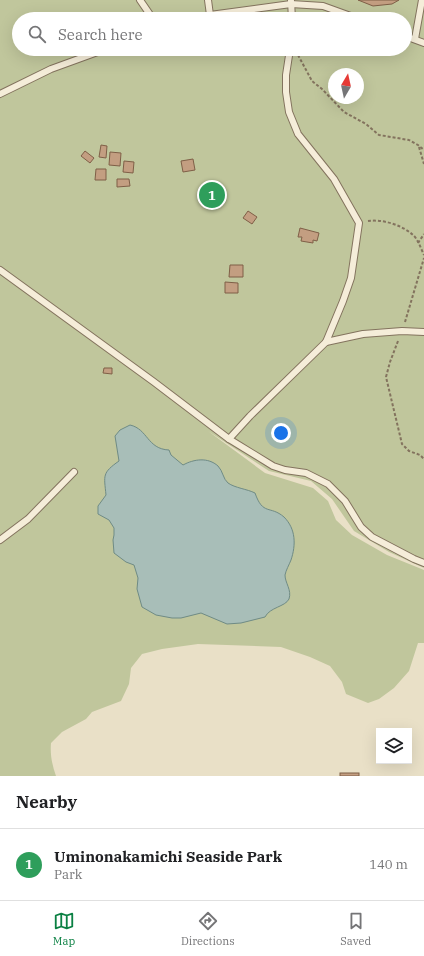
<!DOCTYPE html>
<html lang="en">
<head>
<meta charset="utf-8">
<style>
  body { margin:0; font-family:"IBM Plex Serif",serif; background:#f6f6f6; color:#202124 }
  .controls { position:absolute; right:12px; bottom:12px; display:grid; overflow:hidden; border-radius:0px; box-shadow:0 4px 16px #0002 }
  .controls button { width:36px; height:36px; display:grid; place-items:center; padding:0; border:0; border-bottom:1px solid #e0e0e0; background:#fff; color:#202124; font:20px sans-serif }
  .compass { position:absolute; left:328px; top:68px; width:36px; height:36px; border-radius:50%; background:#fff; box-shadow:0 4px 16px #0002; rotate:9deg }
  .you { position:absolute; left:281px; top:433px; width:14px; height:14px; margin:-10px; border:3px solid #fff; border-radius:50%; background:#1a73e8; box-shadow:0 0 0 6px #1a73e833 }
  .badge { display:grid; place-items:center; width:26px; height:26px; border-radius:50%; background:#0b8043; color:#fff; font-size:13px; font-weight:700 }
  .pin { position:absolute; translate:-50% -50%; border:2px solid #fff; box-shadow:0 1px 4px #0006 }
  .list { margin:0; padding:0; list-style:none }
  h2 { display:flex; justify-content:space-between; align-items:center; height:52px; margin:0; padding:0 16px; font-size:17px }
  h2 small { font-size:13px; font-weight:400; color:#757577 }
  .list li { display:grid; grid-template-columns:26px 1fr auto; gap:12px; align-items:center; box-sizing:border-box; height:72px; padding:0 16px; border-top:1px solid #e0e0e0 }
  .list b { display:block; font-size:15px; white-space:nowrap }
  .list p { margin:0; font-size:13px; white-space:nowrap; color:#757577 }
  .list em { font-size:13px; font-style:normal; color:#757577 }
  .icon { flex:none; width:22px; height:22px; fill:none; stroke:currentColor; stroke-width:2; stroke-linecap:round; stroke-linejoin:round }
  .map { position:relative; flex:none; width:424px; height:776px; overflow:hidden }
  .search { position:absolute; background:#fff; box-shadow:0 4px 16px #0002; left:12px; right:12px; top:12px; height:44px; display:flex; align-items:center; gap:10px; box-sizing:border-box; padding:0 14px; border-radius:22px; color:#757577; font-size:15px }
  .sheet { height:124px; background:#fff }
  nav { display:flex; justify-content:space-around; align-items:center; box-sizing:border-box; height:56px; border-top:1px solid #e0e0e0; background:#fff; font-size:11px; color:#757577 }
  nav a { display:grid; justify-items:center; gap:2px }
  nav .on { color:#0b8043 }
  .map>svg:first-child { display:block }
  .green { fill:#c0c69c; fill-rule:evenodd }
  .water { fill:#a8beb8; stroke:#6f8b85 }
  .building { fill:#c39e81; stroke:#7f5f47 }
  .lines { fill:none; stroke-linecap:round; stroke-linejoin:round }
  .service-casing { stroke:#83735e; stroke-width:8 }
  .path { stroke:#83735e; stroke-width:2; stroke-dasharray:3 2; stroke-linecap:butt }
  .service { stroke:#f5edd9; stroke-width:6 }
</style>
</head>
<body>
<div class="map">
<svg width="424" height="776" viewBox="0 0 424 776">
  <rect width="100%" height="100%" fill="#e9e0c7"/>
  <!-- green -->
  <path class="green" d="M 0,0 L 424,0 L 424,568 L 389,552 L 354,531 L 332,499 L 311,481 L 269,471 L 208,431 L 265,473 L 313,488 L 328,501 L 336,520 L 352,535 L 387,555 L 424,570 L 424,643 L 418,643 L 409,671 L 394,688 L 379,699 L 368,703 L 346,694 L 342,682 L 330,666 L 310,657 L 281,647 L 198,644 L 162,649 L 142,654 L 131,668 L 129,684 L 121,701 L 92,712 L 86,719 L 62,732 L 51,743 C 50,754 52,765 56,776 L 0,776 ZM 19,19 L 405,19 L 405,49 L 19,49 ZM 334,74 L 358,74 L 358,98 L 334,98 Z"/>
  <!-- water -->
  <path class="water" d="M 130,425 C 148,429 147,449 169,450 L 171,455 L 183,465 C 194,459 208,457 218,466 C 223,471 223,479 228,483 C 235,488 247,489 255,493 C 263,516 270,505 284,517 C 296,529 296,545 291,560 C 289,565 286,570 285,575 C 285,583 292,590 289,599 C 285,607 270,607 265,617 L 241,623 L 227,624 L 201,613 L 181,618 L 172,618 L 156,615 L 142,607 L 137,589 L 138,578 L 134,565 L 126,562 L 114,553 L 113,540 L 114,535 L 114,528 L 109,520 L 98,514 L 98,506 L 106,495 C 104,475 102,473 119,461 L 115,436 L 120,430 Z"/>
  <!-- building -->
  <g class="building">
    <polygon points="358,0 399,0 392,4 373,6"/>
    <polygon points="101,145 107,146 106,158 99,157"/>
    <polygon points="85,151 94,158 90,163 81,156"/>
    <polygon points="110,152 121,153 120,166 109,165"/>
    <polygon points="193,159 195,170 183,172 181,161"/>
    <polygon points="124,161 134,162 133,173 123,172"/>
    <polygon points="96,169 106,169 106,180 95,180"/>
    <polygon points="117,179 129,179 130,186 117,187"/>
    <polygon points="248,211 257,217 252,224 243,218"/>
    <polygon points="300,228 319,233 317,241 313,240 313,243 301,241 302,237 298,237"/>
    <polygon points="230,265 243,265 243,277 229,277"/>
    <polygon points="225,282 238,283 238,293 225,293"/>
    <polygon points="104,368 112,368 112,374 103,373"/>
    <rect x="340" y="773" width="19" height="3"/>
  </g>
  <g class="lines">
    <!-- service casing -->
    <g class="service-casing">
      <g id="service">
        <polyline points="140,0 153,19"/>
        <polyline points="208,0 210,15"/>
        <polyline points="291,1 292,19"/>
        <polyline points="197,19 210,15 291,4 323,6 359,19"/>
        <polyline points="405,36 424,43"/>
        <polyline points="415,39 422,0"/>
        <polyline points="290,49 286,75 286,92 289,112 298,134 334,179 359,223 351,278 343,301 326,342"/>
        <polyline points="0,94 51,69 106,49"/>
        <polyline points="0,270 154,382 229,439 273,466 285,470 306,473 328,484 345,501 361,527 372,537 414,559 424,563"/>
        <polyline points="229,439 250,416 326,342 363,334 402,331 424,332"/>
        <polyline points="0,540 28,519 74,472"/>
      </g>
    </g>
    <!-- path -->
    <g class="path">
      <polyline points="298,55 312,81 322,89 344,112 366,124 379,135 409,140 418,145 424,150"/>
      <polyline points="419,147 424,164"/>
      <path d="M 368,221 C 383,219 402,225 413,235 C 418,239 421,249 424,255"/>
      <polyline points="418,243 424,234"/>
      <polyline points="405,322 424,258"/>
      <polyline points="398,341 390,362 386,377 402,444 409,451 420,455 424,459"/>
    </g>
    <!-- service -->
    <use href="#service" class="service"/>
  </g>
</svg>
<div class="controls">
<button><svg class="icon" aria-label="layers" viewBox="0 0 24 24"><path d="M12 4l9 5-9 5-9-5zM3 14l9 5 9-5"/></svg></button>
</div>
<svg class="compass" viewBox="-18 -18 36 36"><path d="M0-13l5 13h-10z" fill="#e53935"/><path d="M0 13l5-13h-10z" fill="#757577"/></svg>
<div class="you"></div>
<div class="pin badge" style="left:212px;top:195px;background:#2e9e5b">1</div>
<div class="search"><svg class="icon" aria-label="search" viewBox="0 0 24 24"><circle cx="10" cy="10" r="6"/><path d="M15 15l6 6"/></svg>Search here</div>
</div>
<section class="sheet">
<h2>Nearby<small></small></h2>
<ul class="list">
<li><span class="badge" style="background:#2e9e5b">1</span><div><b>Uminonakamichi Seaside Park</b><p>Park</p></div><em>140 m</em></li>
</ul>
</section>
<nav>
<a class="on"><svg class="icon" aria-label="map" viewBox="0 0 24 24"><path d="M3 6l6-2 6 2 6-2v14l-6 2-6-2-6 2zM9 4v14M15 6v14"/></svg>Map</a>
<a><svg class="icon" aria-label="directions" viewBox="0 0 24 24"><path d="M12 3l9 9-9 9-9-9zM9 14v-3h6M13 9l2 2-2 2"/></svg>Directions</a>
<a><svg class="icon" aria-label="saved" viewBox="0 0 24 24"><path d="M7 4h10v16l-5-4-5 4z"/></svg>Saved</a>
</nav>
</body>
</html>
